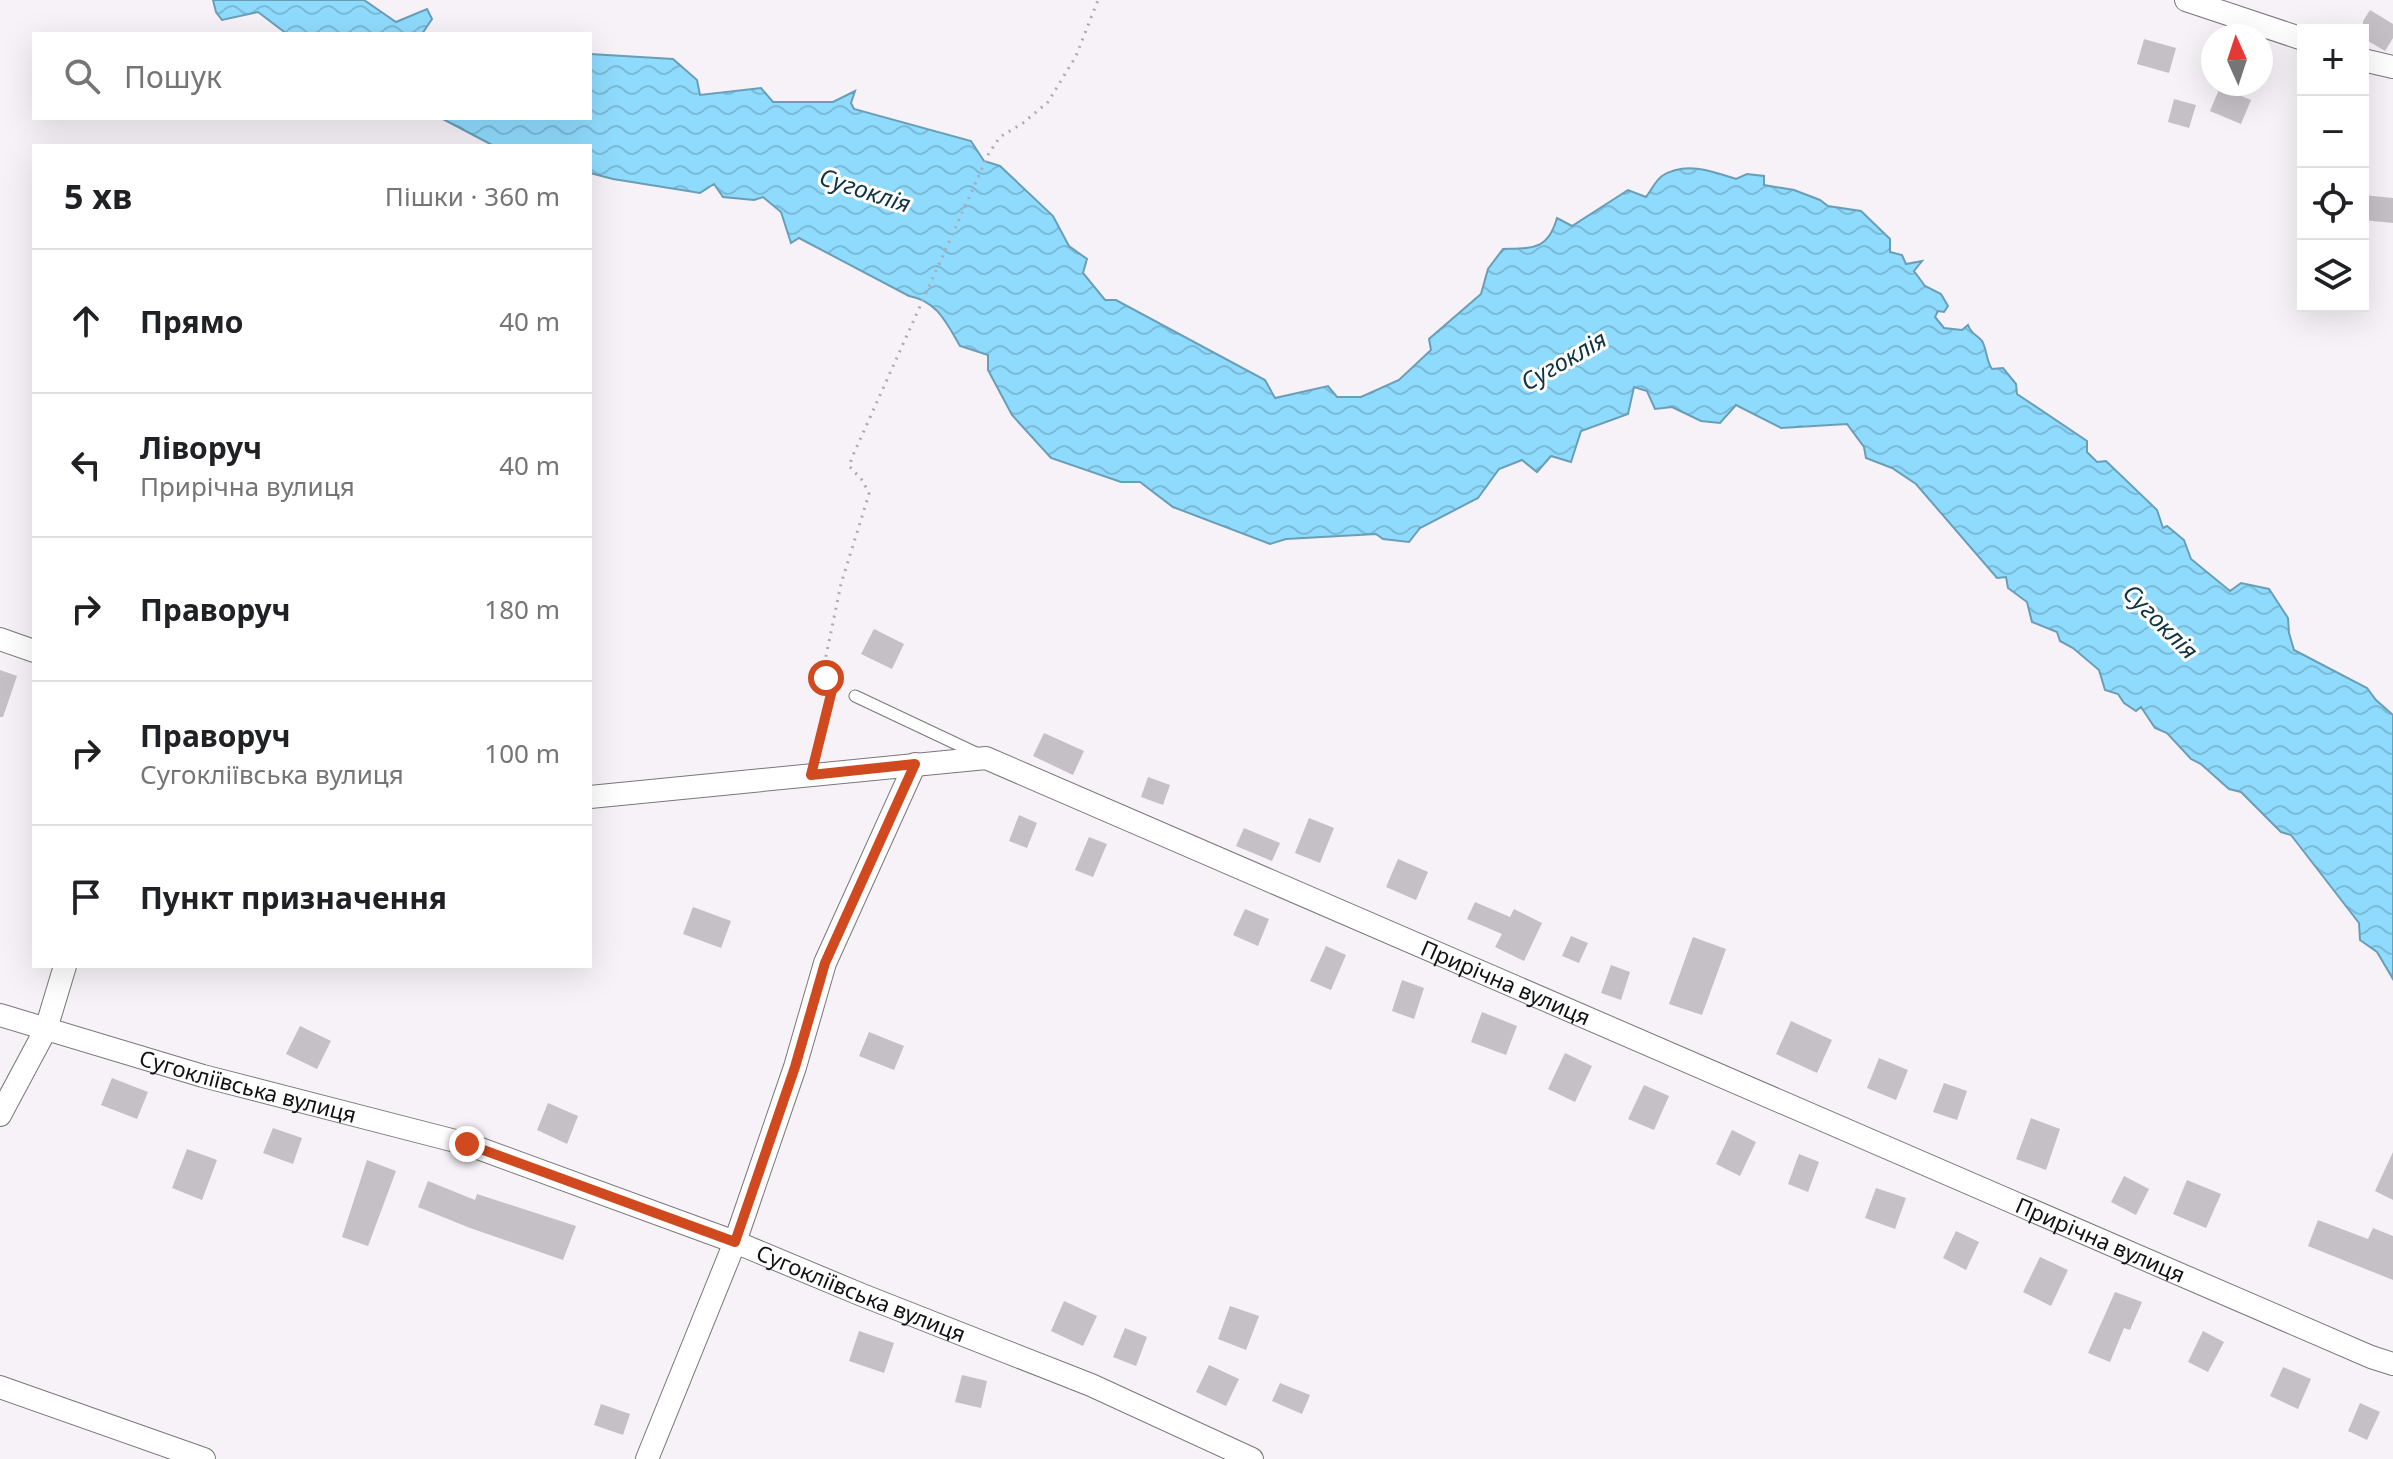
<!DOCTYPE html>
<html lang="uk">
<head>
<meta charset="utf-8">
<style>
  body { margin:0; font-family:"Noto Sans",sans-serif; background:#f6f6f6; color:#202124 }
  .controls { position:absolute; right:24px; top:24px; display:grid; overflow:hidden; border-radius:0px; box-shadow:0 8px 32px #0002 }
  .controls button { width:72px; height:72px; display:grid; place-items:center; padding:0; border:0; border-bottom:2px solid #e0e0e0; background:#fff; color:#202124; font:40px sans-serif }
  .compass { position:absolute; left:2201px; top:24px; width:72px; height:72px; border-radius:50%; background:#fff; box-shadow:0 8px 32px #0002; rotate:357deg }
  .stop { position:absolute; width:24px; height:24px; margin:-18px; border:6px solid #d1491e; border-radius:50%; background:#fff }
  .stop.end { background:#d1491e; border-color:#fff; box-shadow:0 2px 8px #0008 }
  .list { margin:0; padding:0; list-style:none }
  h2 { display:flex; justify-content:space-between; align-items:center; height:104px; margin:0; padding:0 32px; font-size:34px }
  h2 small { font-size:26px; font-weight:400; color:#757577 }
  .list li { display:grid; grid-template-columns:52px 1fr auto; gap:24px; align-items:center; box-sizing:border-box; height:144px; padding:0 32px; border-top:2px solid #e0e0e0 }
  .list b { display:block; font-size:30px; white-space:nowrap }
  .list p { margin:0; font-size:26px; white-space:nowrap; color:#757577 }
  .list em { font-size:26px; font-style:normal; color:#757577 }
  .icon { flex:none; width:44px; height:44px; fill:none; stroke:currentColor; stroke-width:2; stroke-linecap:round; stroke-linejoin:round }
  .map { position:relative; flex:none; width:2393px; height:1459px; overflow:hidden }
  .search { position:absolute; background:#fff; box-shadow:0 8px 32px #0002; left:32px; top:32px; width:560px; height:88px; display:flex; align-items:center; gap:20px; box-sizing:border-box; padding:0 28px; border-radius:0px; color:#757577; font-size:30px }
  .panel { position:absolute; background:#fff; box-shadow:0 8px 32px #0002; left:32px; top:144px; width:560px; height:824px; border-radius:0px }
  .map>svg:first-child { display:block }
  .water { fill:url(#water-waves); stroke:#699eb6; stroke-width:2 }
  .building { fill:#c5c0c5 }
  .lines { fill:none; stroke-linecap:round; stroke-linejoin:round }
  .service-casing { stroke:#7a767a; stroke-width:13 }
  .minor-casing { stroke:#7a767a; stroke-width:24 }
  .path { stroke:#aeabaf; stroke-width:3; stroke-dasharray:2 6; stroke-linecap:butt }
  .service { stroke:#fff; stroke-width:11 }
  .minor { stroke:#fff; stroke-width:22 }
  .route { stroke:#d1491e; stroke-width:10 }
  .labels { text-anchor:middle; stroke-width:6; stroke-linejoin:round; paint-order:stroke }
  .street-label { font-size:22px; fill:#111012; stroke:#fff }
  .water-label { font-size:24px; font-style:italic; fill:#103342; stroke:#fff }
</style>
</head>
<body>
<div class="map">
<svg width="2393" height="1459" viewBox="0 0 2393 1459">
  <defs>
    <pattern id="water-waves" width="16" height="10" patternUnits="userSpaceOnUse" patternTransform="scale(2)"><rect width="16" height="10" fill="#8fdbfd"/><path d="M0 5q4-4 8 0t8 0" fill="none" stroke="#7abbd8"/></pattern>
  </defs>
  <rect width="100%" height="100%" fill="#f6f2f7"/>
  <!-- water -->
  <g class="water">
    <polygon points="213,0 364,0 396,22 427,9 432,19 422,34 287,34 258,12 222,20 216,12"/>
    <path d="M 590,54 L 673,59 L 697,80 L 700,95 L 761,88 L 773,102 L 833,102 L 855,91 L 851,103 L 854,109 L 971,141 L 984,161 L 1000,166 L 1053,216 L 1069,246 L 1087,259 L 1083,273 L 1105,300 L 1116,300 L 1265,380 L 1275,398 L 1328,386 L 1337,397 L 1361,397 L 1399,380 L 1431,350 L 1429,339 L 1481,294 L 1488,269 L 1503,249 C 1533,248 1548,250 1557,218 L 1572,226 L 1628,190 L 1646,197 C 1651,191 1655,181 1662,176 C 1685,161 1712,171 1736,179 L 1747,174 L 1764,176 L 1764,185 L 1794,190 L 1820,200 L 1828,206 L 1861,211 L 1890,239 L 1890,252 L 1902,255 L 1906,264 L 1922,261 L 1914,271 L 1925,286 L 1941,294 L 1948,306 L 1944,312 L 1938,311 L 1935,317 L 1944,328 L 1962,330 L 1968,325 C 1972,335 1976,334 1982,341 C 1987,349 1986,361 1992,369 L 2003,368 L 2016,384 L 2017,394 L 2087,441 L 2087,452 L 2097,462 L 2106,461 L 2157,510 L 2163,528 L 2167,526 L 2184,540 L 2191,559 L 2230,591 L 2241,583 L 2269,589 L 2288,618 L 2289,633 L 2294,650 L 2367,688 L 2376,700 L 2393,715 L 2393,979 L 2377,952 L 2360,940 L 2359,923 L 2291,835 L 2281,832 L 2241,792 L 2229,789 L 2201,764 L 2191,759 L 2167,733 L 2155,728 L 2141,707 L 2136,711 L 2124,703 L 2118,694 L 2105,690 L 2099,670 L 2073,648 L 2060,641 L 2057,632 L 2032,622 L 2027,602 L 2008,588 L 2006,577 L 1997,578 L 1916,484 L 1892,468 L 1866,458 L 1864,447 L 1847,424 L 1781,428 L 1736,405 L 1720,423 L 1701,421 L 1672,407 L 1655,409 L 1647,391 L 1634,387 L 1628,414 L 1581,431 L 1571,462 L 1551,456 L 1537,472 L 1522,460 L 1499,469 L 1478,498 L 1420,528 L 1409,542 L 1383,539 L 1376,534 L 1286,539 L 1270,544 L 1173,507 L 1140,482 L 1121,482 L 1051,458 L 1012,415 L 988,370 L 988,355 L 960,346 C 946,322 937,301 909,296 L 799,238 L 791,243 L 781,212 L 763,197 L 754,200 L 723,197 L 714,184 L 700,193 L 613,179 L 590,173 L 590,146 L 494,146 L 441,118 L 590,118 Z"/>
  </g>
  <!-- building -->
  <g class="building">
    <polygon points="2370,10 2393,24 2393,38 2385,51 2363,38 2363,21"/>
    <polygon points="2144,39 2176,48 2169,73 2137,64"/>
    <polygon points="2220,87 2251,100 2241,124 2210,111"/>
    <polygon points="2174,99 2196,105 2189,128 2168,122"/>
    <polygon points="2363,195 2393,198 2393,223 2363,220"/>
    <polygon points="874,629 904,644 892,669 861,654"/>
    <polygon points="0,670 17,676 3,717 0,717"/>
    <polygon points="1044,733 1084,751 1073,775 1033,756"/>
    <polygon points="1148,777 1170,785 1163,805 1141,797"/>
    <polygon points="1019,815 1037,823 1027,848 1009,841"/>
    <polygon points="1309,818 1334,828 1320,863 1295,853"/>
    <polygon points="1244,828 1280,843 1272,861 1236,846"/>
    <polygon points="1089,837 1107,844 1093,877 1075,870"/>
    <polygon points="1398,859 1428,872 1416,900 1386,887"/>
    <polygon points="1475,902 1510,917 1514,909 1542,923 1524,961 1495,947 1502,934 1467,919"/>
    <polygon points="693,907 731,921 721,948 683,934"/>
    <polygon points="1245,909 1269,919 1258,946 1233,935"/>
    <polygon points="1571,936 1588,943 1579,963 1562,956"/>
    <polygon points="1693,937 1726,949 1702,1015 1669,1004"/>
    <polygon points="1326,946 1346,955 1331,990 1310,981"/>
    <polygon points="1611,965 1630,972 1621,1000 1601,993"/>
    <polygon points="1402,980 1424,988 1414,1019 1392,1011"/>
    <polygon points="1482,1012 1517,1026 1506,1055 1471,1042"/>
    <polygon points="1791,1021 1832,1040 1817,1073 1776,1054"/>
    <polygon points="300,1026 331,1041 317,1069 286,1054"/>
    <polygon points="869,1032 904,1046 894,1070 859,1056"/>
    <polygon points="1565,1053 1592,1066 1575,1102 1548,1089"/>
    <polygon points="1879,1058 1908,1070 1896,1100 1867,1088"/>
    <polygon points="112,1078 148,1092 137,1119 101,1105"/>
    <polygon points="1944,1083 1967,1091 1957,1120 1933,1112"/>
    <polygon points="1644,1085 1669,1096 1654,1130 1628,1119"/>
    <polygon points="548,1103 578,1116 567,1144 537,1130"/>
    <polygon points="2031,1118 2060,1129 2046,1170 2016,1159"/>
    <polygon points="273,1128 302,1138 293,1164 263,1153"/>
    <polygon points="1732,1130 1756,1142 1740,1176 1716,1164"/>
    <polygon points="187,1149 217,1160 202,1200 172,1188"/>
    <polygon points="2393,1152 2393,1200 2375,1191"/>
    <polygon points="1799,1154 1819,1162 1808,1192 1788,1184"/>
    <polygon points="367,1160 396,1171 368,1246 342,1237"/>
    <polygon points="2124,1176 2149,1189 2136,1215 2111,1202"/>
    <polygon points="2187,1180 2221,1194 2206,1228 2173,1214"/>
    <polygon points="428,1181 475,1200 477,1194 576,1226 563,1260 470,1228 418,1207"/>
    <polygon points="1876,1188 1906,1198 1895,1229 1865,1218"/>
    <polygon points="2318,1220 2368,1239 2373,1228 2393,1236 2393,1280 2308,1246"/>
    <polygon points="1956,1231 1979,1242 1966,1270 1943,1258"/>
    <polygon points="2040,1257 2068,1270 2051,1306 2023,1292"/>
    <polygon points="2115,1292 2142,1302 2130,1330 2124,1328 2110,1362 2088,1353"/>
    <polygon points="1064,1301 1097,1316 1083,1346 1051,1331"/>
    <polygon points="1230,1306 1259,1316 1246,1350 1218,1339"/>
    <polygon points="1125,1328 1147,1337 1136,1366 1113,1357"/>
    <polygon points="859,1331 894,1343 884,1373 849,1361"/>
    <polygon points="2203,1331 2224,1342 2208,1372 2188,1362"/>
    <polygon points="1209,1365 1239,1379 1226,1406 1196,1392"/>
    <polygon points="2283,1367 2311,1379 2298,1409 2270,1396"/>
    <polygon points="962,1375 987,1381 981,1408 955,1402"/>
    <polygon points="1280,1383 1310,1395 1302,1414 1272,1401"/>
    <polygon points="2360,1403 2380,1412 2367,1440 2348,1431"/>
    <polygon points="601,1404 630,1414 623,1435 594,1425"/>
  </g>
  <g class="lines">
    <!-- service casing -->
    <g class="service-casing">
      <polyline id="service" points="855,696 978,754"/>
    </g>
    <!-- minor casing -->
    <g class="minor-casing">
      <g id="minor">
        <polyline points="2186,0 2303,39"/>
        <polyline points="2363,60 2393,67"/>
        <polyline points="0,639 34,651"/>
        <path id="s1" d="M 590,797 L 986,758 L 2371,1357 L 2393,1364"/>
        <path id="s2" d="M 0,1015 L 203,1076 L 467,1144 L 735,1242 L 862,1295 L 1091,1385 L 1252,1459"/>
        <polyline points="0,1115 46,1029 65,966"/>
        <polyline points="0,1387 204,1459"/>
        <polyline points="647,1459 735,1242 795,1067 825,963 915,764"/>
      </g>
    </g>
    <!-- path -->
    <polyline class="path" points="816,756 833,686 826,678 825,661 841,584 869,494 863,481 849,466 854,453 989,153 1000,137 1023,123 1048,102 1076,56 1098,0"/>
    <!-- service -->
    <use href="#service" class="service"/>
    <!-- minor -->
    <use href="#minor" class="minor"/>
  </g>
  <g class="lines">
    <!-- route -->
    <polyline class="route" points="467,1144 735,1242 795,1067 825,963 915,764 811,775 833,686 826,678"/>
  </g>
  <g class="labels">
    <!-- street labels -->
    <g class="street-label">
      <text dy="8" stroke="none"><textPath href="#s1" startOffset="964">Прирічна вулиця</textPath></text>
      <text dy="8" stroke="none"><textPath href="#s2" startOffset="258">Сугокліївська вулиця</textPath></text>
      <text dy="8" stroke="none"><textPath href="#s1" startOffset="1612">Прирічна вулиця</textPath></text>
      <text dy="8" stroke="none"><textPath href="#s2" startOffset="906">Сугокліївська вулиця</textPath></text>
    </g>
    <!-- water labels -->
    <g class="water-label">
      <text transform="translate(865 191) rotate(18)" y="8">Сугоклія</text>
      <text transform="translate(1564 361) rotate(-30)" y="8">Сугоклія</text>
      <text transform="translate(2160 622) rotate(45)" y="8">Сугоклія</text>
    </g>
  </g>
</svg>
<div class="controls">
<button>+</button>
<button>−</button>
<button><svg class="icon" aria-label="locate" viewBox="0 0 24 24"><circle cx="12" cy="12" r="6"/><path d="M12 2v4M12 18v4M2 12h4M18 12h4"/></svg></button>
<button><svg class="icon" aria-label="layers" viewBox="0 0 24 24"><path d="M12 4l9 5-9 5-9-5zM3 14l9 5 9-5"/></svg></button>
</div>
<svg class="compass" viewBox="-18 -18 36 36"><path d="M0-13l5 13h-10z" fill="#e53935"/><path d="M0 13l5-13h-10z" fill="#757577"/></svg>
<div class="stop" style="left:826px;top:678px"></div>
<div class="stop end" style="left:467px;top:1144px"></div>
<div class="search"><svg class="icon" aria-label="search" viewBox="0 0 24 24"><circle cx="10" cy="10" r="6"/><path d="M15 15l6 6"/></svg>Пошук</div>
<section class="panel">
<h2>5 хв<small>Пішки · 360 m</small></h2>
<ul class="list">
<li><svg class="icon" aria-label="ahead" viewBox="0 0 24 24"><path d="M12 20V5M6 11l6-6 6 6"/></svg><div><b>Прямо</b></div><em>40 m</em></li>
<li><svg class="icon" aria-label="left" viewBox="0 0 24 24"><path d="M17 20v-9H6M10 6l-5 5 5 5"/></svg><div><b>Ліворуч</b><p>Прирічна вулиця</p></div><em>40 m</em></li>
<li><svg class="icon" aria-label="right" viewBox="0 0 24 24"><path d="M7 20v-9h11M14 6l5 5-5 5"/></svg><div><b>Праворуч</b></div><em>180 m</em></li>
<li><svg class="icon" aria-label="right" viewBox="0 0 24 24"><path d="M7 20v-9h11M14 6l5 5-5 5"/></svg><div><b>Праворуч</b><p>Сугокліївська вулиця</p></div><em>100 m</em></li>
<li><svg class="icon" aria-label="arrive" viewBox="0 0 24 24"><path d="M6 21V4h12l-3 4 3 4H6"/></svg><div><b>Пункт призначення</b></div></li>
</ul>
</section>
</div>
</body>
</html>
